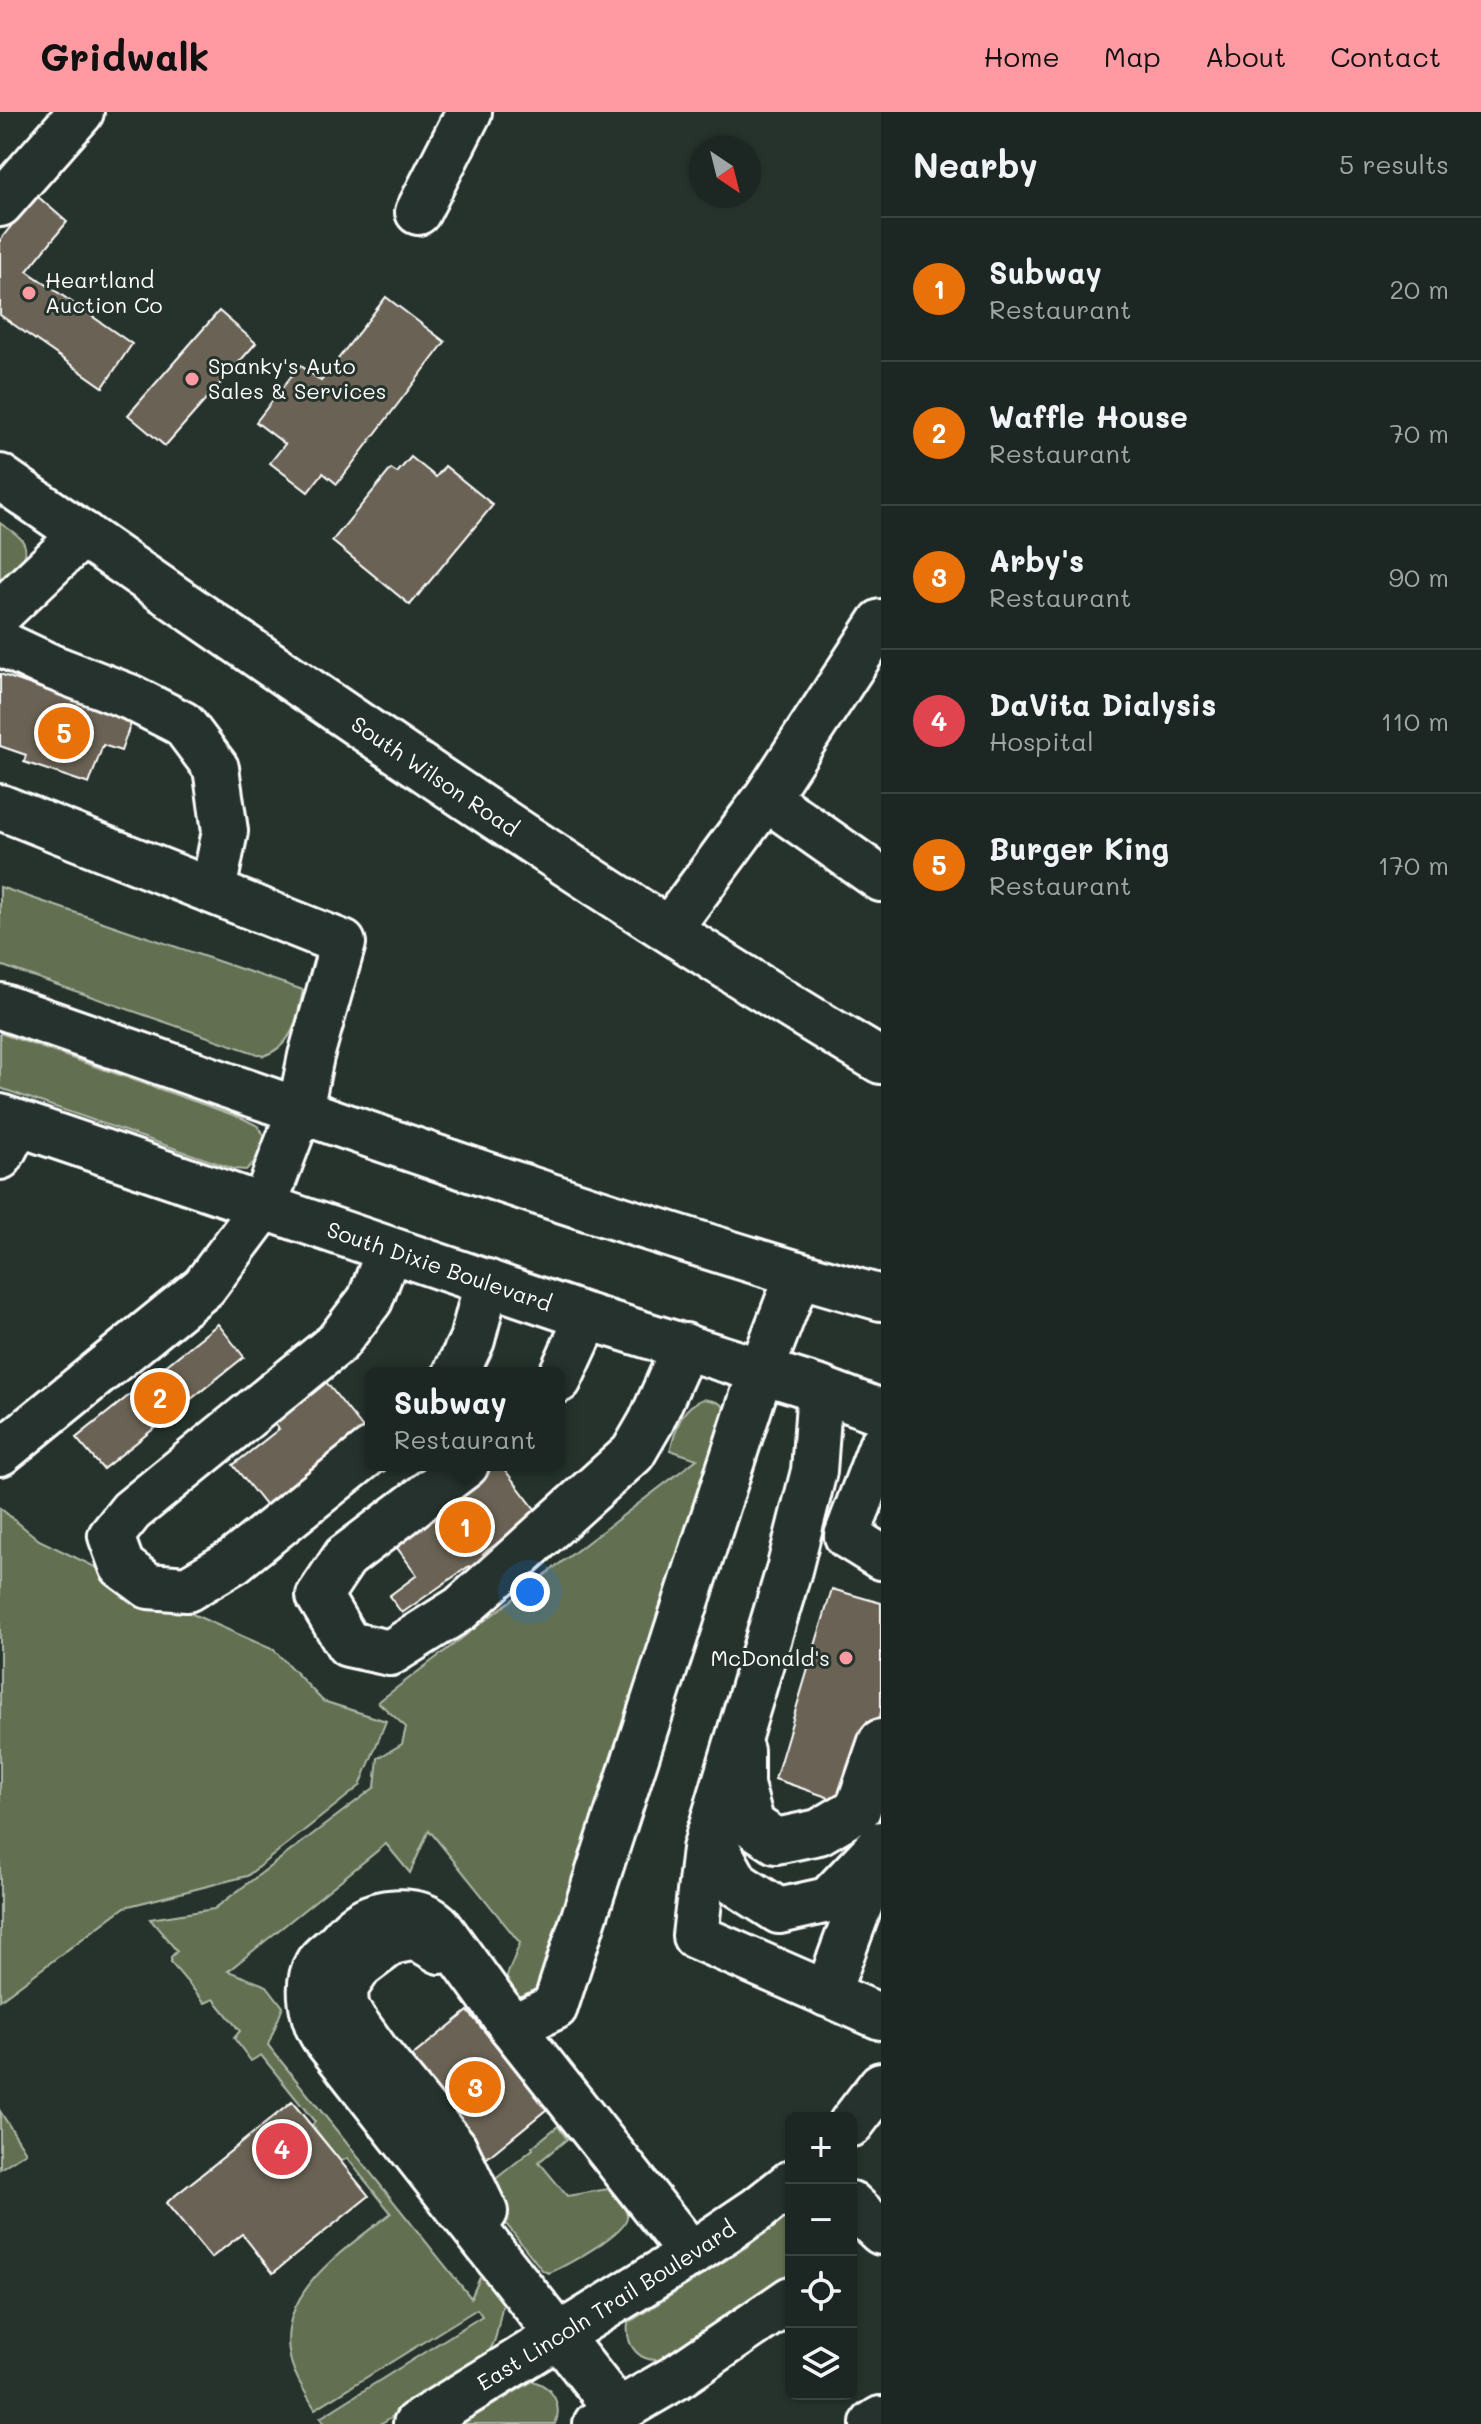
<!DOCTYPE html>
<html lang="en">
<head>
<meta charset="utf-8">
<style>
  body { margin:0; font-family:Mali,sans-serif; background:#252e2a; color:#f1f3f6 }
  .controls { position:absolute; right:24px; bottom:24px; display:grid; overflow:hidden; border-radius:12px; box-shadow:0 2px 6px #0004 }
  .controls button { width:72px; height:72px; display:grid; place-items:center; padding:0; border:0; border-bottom:2px solid #3a4340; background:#1c2622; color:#f1f3f6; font:40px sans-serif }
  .compass { position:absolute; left:689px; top:24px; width:72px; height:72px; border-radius:50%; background:#1c2622; box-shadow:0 2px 6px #0004; rotate:145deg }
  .you { position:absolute; left:530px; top:1480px; width:28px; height:28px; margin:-20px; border:6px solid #fff; border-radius:50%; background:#1a73e8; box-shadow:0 0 0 12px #1a73e833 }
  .badge { display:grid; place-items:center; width:52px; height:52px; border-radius:50%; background:#ff9aa2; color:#fff; font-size:26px; font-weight:700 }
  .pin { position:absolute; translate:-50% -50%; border:4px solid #fff; box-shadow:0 2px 8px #0006 }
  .popup { position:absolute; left:365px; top:1255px; width:200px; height:104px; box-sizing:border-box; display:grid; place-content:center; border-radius:12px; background:#1c2622; filter:drop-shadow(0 2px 6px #0005); font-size:26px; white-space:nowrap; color:#a0a5a5 }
  .popup b { font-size:30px; color:#f1f3f6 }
  .popup::after { content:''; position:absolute; left:50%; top:100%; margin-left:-16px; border:16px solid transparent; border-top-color:#1c2622 }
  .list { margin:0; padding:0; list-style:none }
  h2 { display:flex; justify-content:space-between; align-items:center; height:104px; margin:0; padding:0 32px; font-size:34px }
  h2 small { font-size:26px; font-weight:400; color:#a0a5a5 }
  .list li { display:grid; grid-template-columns:52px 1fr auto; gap:24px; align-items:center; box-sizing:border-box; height:144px; padding:0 32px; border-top:2px solid #3a4340 }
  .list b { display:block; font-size:30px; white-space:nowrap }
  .list p { margin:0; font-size:26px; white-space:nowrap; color:#a0a5a5 }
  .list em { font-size:26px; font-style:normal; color:#a0a5a5 }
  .icon { flex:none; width:44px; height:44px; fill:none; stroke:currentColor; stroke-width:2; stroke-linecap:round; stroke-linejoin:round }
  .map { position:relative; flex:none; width:881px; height:2312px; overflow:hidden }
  header { display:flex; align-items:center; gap:48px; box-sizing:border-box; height:112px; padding:0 40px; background:#ff9aa2; color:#111 }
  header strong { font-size:38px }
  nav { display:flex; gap:44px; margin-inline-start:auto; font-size:28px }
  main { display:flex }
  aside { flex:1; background:#1c2622 }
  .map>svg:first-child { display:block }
  .green { fill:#627051; stroke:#b0b8a8; stroke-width:2 }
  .building { fill:#6b6354; stroke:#fff; stroke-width:2 }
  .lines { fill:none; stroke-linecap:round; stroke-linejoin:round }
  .minor-casing { stroke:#fff; stroke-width:50 }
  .major-casing { stroke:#fff; stroke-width:50 }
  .highway-casing { stroke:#fff; stroke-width:50 }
  .minor { stroke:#26332d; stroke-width:44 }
  .major { stroke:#26332d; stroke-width:44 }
  .highway { stroke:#26332d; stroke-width:44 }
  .poi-dot { fill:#ff9aa2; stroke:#26332d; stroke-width:3 }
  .labels { text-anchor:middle; stroke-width:6; stroke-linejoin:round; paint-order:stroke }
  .poi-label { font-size:22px; fill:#fff; stroke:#26332d; text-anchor:start }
  .street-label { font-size:22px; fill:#fff; stroke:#26332d }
</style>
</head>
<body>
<header>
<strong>Gridwalk</strong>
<nav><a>Home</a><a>Map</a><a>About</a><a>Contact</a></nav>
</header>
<main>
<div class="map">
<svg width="881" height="2312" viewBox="0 0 881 2312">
  <rect width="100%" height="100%" fill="#26332d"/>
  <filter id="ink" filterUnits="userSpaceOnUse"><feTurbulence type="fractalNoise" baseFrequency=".0125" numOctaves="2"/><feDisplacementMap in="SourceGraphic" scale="16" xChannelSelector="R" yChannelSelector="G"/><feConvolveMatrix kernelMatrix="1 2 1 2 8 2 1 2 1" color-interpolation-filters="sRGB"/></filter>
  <g filter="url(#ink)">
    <!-- green -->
    <g class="green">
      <path d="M 0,411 C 7,416 16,421 21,427 C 34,442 15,464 0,466 Z"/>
      <path d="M 0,775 L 303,878 C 297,906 294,934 263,944 L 0,853 Z"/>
      <path d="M 0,921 L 242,1006 L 258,1014 L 266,1026 C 262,1040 257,1048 246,1058 L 234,1057 L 0,976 Z"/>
      <path d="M 703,1287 C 716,1289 722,1290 729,1302 L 556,1870 L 526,1886 L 514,1882 L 504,1871 L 520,1831 L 429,1718 L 410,1761 L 386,1732 L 228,1859 L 267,1874 L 283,1895 L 268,1933 L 471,2186 L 485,2154 L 505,2186 C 495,2214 502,2229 479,2251 L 380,2312 L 324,2312 L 320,2306 L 482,2204 L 477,2197 L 315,2297 C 307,2283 297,2269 292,2253 C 270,2182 345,2138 391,2101 L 347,2046 L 341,2050 L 312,2013 L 315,2010 L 261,1943 L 251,1949 L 234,1926 L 240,1919 L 214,1887 L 205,1891 L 171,1851 L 171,1845 L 177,1839 L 150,1807 L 214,1797 L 375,1675 L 378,1646 L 402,1632 L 406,1615 L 378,1590 L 697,1347 L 670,1338 C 677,1315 680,1296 703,1287 Z"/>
      <polygon points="0,1396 39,1428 190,1501 274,1538 323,1589 386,1609 360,1674 247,1764 125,1795 0,1888"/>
      <polygon points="0,1999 26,2040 0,2057"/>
      <path d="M 558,2014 L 567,2027 L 539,2050 L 567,2084 L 608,2077 C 613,2083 625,2094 627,2102 C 631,2119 564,2155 549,2161 L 543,2159 L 500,2104 L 488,2073 L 533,2037 L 532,2035 Z"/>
      <path d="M 791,2100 L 791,2167 L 665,2247 C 641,2252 625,2236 628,2211 L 748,2134 Z"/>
      <path d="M 533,2269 C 553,2275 563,2293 555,2312 L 462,2312 Z"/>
    </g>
    <!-- building -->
    <g class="building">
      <polygon points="36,83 67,110 27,159 132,232 103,275 0,203 0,128"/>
      <polygon points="386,185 445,230 337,372 323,361 308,380 270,351 285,332 256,310 300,253 321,269"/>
      <polygon points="219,199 256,231 165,334 128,303"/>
      <polygon points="411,345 436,365 445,354 493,393 410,493 332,429 391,357 397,361"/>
      <polygon points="0,562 132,608 121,639 103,633 89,672 24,650 26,643 0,634"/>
      <polygon points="218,1212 244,1245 103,1357 76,1326"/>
      <polygon points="326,1270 365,1319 366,1326 269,1398 233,1353 279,1317 274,1312"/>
      <polygon points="493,1353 501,1353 538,1401 483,1442 487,1447 472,1458 469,1454 402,1501 389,1484 417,1463 392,1429"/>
      <polygon points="832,1477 881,1491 881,1600 853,1694 775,1667"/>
      <polygon points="468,1899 547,1997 482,2050 402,1952"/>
      <polygon points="292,1990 369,2084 273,2161 242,2122 211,2146 166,2091"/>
    </g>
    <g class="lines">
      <!-- minor casing -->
      <g class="minor-casing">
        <g id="minor">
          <polyline points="0,92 81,0"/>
          <polyline points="418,100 469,0"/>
          <polyline points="0,501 83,422"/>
          <polyline points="0,531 49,554 130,585 183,612 216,656 225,719 213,779"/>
          <polyline points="766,686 881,767"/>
          <polyline points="0,695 343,831 311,944 300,998 263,1096 204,1175 0,1341"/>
          <polyline points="669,817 766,686 881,510"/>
          <polyline points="0,1045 18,1011"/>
          <polyline points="456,1261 472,1228 487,1170"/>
          <polyline points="559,1268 588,1205"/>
          <polyline points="820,1277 814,1359 789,1458 705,1737 695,1824 881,1905"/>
          <polyline points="881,1334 847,1424 881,1445"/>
          <polyline points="371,1339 234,1449 187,1477 149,1474 122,1454 111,1424 131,1399 337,1231 370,1188 389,1138"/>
          <polyline points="466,1353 345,1445 319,1484 348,1532 390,1541 460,1497 633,1341 651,1310 685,1234"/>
          <polyline points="741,1639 741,1673 752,1713 776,1729 819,1720 858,1697 881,1630"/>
          <polyline points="709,1722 737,1772 779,1799 828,1788 881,1732"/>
          <polyline points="440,1839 416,1825 392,1830 360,1854 345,1876 346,1897 376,1939 454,2035 485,2100"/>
          <polyline points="827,1882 877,1746"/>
          <polyline points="512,1915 555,1895 761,1259 798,1163"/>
          <polyline points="851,2012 881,1973"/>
          <polyline points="851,2092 881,2120"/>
          <path d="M 618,2299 L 323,1924 C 312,1906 305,1872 317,1852 C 320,1846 329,1840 335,1835 C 342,1828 348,1819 357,1813 C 379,1797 418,1795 438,1813 L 512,1915 L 691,2142"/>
          <path id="s1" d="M 416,2312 L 691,2142 L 758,2097 L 791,2071"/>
          <polyline points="596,2312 675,2266 791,2187"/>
          <polyline points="873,2312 881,2307"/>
        </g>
      </g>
      <!-- major casing -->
      <g class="major-casing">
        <g id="major">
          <path id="s2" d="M 0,365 C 290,566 578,769 881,949"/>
        </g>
      </g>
      <!-- highway casing -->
      <g class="highway-casing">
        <g id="highway">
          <path d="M 0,894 C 292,995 583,1102 881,1186"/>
          <path id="s3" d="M 0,1005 L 588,1205 L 820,1277 L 881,1300"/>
        </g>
      </g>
      <!-- minor -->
      <use href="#minor" class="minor"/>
      <!-- major -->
      <use href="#major" class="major"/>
      <!-- highway -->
      <use href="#highway" class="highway"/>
    </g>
  </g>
  <!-- markers -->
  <g class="poi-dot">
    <circle cx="29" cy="181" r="8"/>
    <circle cx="192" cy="267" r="8"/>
    <circle cx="846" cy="1546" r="8"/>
  </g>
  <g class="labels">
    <!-- poi labels -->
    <g class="poi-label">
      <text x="45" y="176">Heartland<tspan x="45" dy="25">Auction Co</tspan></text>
      <text x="208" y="262">Spanky's Auto<tspan x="208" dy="25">Sales &amp; Services</tspan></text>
      <text x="830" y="1554" text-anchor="end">McDonald's</text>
    </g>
    <!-- street labels -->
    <g class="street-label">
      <text dy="8" stroke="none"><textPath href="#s2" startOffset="528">South Wilson Road</textPath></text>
      <text dy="8" stroke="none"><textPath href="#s3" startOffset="464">South Dixie Boulevard</textPath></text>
      <text dy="8" stroke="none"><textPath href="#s1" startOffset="224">East Lincoln Trail Boulevard</textPath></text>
    </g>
  </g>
</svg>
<div class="controls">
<button>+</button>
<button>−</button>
<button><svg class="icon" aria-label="locate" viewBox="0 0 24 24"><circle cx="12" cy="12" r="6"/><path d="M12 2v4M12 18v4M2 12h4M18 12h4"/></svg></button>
<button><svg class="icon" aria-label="layers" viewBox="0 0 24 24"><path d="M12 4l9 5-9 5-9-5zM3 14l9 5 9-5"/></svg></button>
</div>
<svg class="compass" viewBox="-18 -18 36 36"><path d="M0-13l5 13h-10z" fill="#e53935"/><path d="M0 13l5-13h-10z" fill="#a0a5a5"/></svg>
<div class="you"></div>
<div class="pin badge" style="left:465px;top:1415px;background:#e8710a">1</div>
<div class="popup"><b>Subway</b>Restaurant</div>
<div class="pin badge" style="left:160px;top:1286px;background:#e8710a">2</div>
<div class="pin badge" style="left:475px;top:1975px;background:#e8710a">3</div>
<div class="pin badge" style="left:282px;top:2037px;background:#e0444e">4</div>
<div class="pin badge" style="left:64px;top:621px;background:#e8710a">5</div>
</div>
<aside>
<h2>Nearby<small>5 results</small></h2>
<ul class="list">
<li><span class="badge" style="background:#e8710a">1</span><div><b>Subway</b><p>Restaurant</p></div><em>20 m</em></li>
<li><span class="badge" style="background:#e8710a">2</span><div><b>Waffle House</b><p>Restaurant</p></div><em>70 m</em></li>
<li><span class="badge" style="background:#e8710a">3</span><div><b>Arby's</b><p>Restaurant</p></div><em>90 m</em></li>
<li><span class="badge" style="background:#e0444e">4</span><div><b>DaVita Dialysis</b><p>Hospital</p></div><em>110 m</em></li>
<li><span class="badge" style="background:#e8710a">5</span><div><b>Burger King</b><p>Restaurant</p></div><em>170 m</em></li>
</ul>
</aside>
</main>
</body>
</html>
